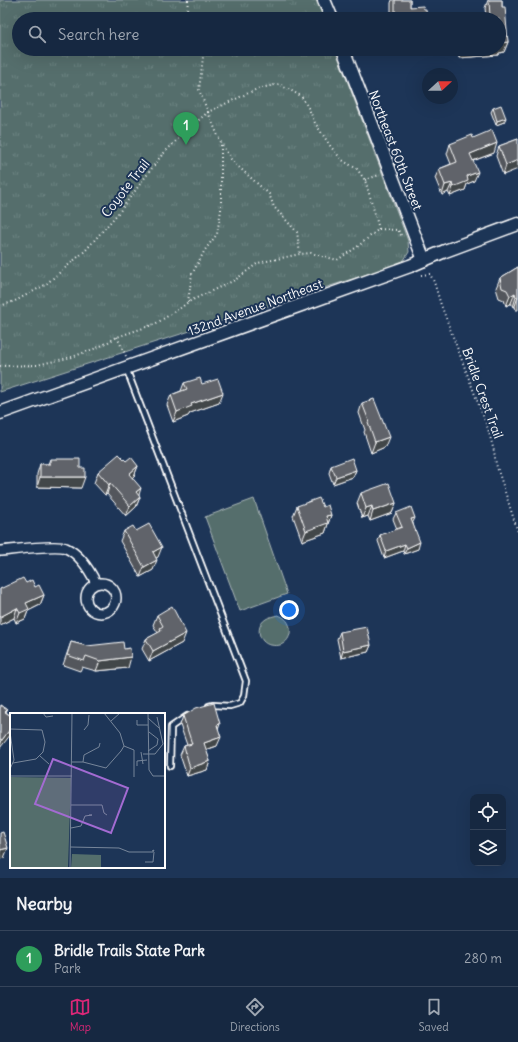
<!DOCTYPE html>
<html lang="en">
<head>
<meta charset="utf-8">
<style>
  body { margin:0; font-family:Delius,sans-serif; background:#23344c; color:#f1f3f6 }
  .controls { position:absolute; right:12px; bottom:12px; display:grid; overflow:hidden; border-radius:8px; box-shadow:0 4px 16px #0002 }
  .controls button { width:36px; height:36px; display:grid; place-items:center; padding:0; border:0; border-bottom:1px solid #35445a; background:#162841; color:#f1f3f6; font:20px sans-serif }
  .compass { position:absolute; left:422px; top:68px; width:36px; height:36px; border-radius:50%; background:#162841; box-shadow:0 4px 16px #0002; rotate:69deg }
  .you { position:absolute; left:289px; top:610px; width:14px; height:14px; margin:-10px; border:3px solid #fff; border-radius:50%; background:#1a73e8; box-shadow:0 0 0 6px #1a73e833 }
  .badge { display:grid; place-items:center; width:26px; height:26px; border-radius:50%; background:#db2777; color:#fff; font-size:13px; font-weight:700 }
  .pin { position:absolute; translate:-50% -33px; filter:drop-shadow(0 1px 2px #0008) }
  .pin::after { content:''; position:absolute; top:21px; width:14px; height:12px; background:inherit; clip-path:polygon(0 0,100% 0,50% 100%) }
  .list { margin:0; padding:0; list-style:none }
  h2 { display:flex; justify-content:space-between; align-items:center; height:52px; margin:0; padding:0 16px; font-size:17px }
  h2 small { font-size:13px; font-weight:400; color:#9ea6b1 }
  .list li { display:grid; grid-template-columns:26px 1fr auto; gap:12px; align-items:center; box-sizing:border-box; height:56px; padding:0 16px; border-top:1px solid #35445a }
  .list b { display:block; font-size:15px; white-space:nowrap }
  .list p { margin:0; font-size:13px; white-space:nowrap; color:#9ea6b1 }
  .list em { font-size:13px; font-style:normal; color:#9ea6b1 }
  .icon { flex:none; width:22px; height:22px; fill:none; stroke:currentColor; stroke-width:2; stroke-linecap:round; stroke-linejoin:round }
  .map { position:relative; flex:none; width:518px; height:878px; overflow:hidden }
  .search { position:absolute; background:#162841; box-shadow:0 4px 16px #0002; left:12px; right:12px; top:12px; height:44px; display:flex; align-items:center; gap:10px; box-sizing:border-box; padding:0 14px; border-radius:22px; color:#9ea6b1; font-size:15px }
  .sheet { height:108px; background:#162841 }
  nav { display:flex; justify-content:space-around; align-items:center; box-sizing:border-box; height:56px; border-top:1px solid #35445a; background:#162841; font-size:11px; color:#9ea6b1 }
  nav a { display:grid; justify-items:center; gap:2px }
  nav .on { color:#db2777 }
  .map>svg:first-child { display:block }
  .grass { fill:#546e6c; stroke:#aab6b6 }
  .park { fill:url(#park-tufts); stroke:#aab6b6 }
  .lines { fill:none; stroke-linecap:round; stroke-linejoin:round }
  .service-casing { stroke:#fff; stroke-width:8 }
  .minor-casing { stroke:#fff; stroke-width:12 }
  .tertiary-casing { stroke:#fff; stroke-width:15 }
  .path { stroke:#fff; stroke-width:2; stroke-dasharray:1 3; stroke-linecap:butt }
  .service { stroke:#1d3557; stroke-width:4.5 }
  .minor { stroke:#1d3557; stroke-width:9 }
  .tertiary { stroke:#1d3557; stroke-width:12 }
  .wall { fill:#53565b; stroke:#fff }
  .shaded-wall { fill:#43464a; stroke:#fff }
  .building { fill:#60646a; stroke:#fff }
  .labels { text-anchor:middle; stroke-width:4; stroke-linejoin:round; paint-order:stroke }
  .street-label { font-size:13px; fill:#fff; stroke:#1d3557 }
  .inset-road { fill:none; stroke:#77869a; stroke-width:1 }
  .view { fill:#a36bd2; fill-opacity:0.15; stroke:#a36bd2; stroke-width:2 }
  .inset-edge { fill:none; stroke:#fff; stroke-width:2 }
</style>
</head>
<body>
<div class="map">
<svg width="518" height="878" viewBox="0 0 518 878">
  <defs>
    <pattern id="park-tufts" width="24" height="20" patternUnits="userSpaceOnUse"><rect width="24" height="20" fill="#546e6c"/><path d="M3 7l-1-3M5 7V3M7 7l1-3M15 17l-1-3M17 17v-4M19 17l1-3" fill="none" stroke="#6e8482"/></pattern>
  </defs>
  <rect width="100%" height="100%" fill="#1d3557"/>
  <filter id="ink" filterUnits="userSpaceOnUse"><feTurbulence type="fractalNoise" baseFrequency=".025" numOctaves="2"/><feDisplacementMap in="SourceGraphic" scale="8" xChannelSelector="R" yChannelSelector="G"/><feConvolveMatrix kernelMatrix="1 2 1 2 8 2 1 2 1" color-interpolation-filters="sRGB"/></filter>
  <g filter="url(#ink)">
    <!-- grass -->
    <g class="grass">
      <polygon points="254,499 287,594 240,611 205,517"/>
      <path d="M 278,615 C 298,621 292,650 271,645 C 268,645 265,643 263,641 C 257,634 258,624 266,619 C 269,617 274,616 278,615 Z"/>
    </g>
    <!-- park -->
    <polygon class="park" points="0,0 316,0 324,19 19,19 19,49 335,49 408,241 409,252 402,263 0,392"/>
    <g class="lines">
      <!-- service casing -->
      <g class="service-casing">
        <g id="service">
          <polyline points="126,368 246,681 244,696 240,703 230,706 213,705 209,706"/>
          <polyline points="170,766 171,727 187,716"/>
        </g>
      </g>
      <!-- minor casing -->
      <g class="minor-casing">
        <g id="minor">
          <path d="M 0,551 C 12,550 57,544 66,548 C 79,554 90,571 96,583"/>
          <circle cx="101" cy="598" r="15"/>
        </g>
      </g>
      <!-- tertiary casing -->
      <g class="tertiary-casing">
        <g id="tertiary">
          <polyline points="324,0 332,19"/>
          <polyline points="343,49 424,260"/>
          <polyline points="0,413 410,266 445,251 518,224"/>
        </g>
      </g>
      <!-- path -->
      <g class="path">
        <polyline points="188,0 187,10 191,19"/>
        <polyline points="365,180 379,175"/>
        <polyline points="379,229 398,230 402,237"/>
        <polyline points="421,275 430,274 434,282 441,305 488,429 494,451 496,464 518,532"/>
        <polyline points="188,302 192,274 205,250 217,234 221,210 221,143"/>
        <polyline points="0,306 15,301 45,285 85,251 120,211 161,156 185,132 208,112 199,90 204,49"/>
        <polyline points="117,337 126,356"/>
        <polyline points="0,366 37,365 72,357 99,347 117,337 155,324 182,307 188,302 235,280 258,263 300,254 311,253 337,260 357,247 379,229 371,200 365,180 357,169 342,160 331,147 315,123 309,109 301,96 279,84 257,89 208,112 221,143 232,161 269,194 274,207 297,232 300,254"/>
      </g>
      <!-- service -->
      <use href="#service" class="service"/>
      <!-- minor -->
      <use href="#minor" class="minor"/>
      <!-- tertiary -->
      <use href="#tertiary" class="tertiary"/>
    </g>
    <!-- wall -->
    <g class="wall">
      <polygon points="392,0 410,0 410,7 424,9 427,18 391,13 391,3"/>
      <polygon points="488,0 502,0 502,7 508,42 504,52 499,53 498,55 459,58 458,49 499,49 499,19 476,19 476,18 486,17 485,8"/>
      <polygon points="390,13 390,19 388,19"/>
      <polygon points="493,108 504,122 496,125 491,112"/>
      <polygon points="473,138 494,153 473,161 474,181 467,184 465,190 450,196 448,192 442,195 435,178 439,169 451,164 447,154 450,144"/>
      <polygon points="518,139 503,175 496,156 499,146"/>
      <polygon points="518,267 518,310 516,310 515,306 513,307 511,303 506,306 504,300 499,298 496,288 500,278"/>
      <polygon points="184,383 202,384 219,403 190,413 188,416 173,422 167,405 171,395 181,391"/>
      <polygon points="362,403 385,447 371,453 364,432 365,430 359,413"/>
      <polygon points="50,459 81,488 37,487 37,474 40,464 48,464"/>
      <polygon points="126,461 138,466 134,476 132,478 139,495 140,497 136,507 126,516 107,494 105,495 94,483 98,472"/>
      <polygon points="331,466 356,470 353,477 333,484 329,473"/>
      <polygon points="361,493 396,503 392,513 370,521 368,516 362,518 357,503"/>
      <polygon points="297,506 323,507 331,515 325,533 302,541 293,516"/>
      <polygon points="396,513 413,523 418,549 404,554 403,551 384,558 378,541 380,535 397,529 393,519"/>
      <polygon points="124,531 136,531 158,557 156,558 153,570 140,577 120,541"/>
      <polygon points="26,583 35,587 44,595 40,605 28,611 25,619 16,623 14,618 0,625 0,589"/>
      <polygon points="157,615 182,643 149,661 142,649 146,639 158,633 153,625"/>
      <polygon points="340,632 371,645 368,652 341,658 337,639"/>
      <polygon points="71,642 87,646 128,668 96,671 82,667 80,671 63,665"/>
      <polygon points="0,705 7,710 6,712 11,716 0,748"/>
      <polygon points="183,716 218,729 217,746 206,750 210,761 207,770 187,776 180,755 184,746 187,745 180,725"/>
    </g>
    <!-- shaded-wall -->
    <g class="shaded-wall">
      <polygon points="508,42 504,52 499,53 498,55 459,58 462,49 499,49 499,45 501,43"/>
      <polygon points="506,118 504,122 496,125 497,121"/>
      <polygon points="497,143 494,153 467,163 470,154"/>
      <polygon points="518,160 518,169 503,175 506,165"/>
      <polygon points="478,172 474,181 467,184 465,190 450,196 453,187 467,176"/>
      <polygon points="452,183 448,192 442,195 445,185"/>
      <polygon points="515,293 511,303 506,306 510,296"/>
      <polygon points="516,297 518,297 515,306 513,307"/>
      <polygon points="223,393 219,403 190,413 188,416 173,422 177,412 191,404"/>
      <polygon points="389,437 385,447 371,453 375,442"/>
      <polygon points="138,466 134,476 125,484 129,474"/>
      <polygon points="356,470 353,477 333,484 336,477"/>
      <polygon points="40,477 85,477 81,488 37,487"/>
      <polygon points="110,483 107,494 105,495 109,485"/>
      <polygon points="141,488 138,498 136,492"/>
      <polygon points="140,497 136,507 126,516 130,506"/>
      <polygon points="396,503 392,513 370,521 373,511"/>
      <polygon points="372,506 368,516 362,518 366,508"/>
      <polygon points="331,515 325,533 302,541 306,531 326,516"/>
      <polygon points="415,518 412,524 411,519"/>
      <polygon points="420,542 418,549 404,554 407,548"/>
      <polygon points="405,544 403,551 384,558 386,551"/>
      <polygon points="162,547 158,557 149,562 153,552"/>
      <polygon points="157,560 153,570 140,577 144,567"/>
      <polygon points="44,595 40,605 28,611 25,619 16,623 20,613 26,603"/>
      <polygon points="17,608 14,618 0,625 0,617"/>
      <polygon points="186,633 182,643 149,661 153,651"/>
      <polygon points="371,645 368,652 341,658 343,651"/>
      <polygon points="131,657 128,668 96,671 100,661"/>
      <polygon points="220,724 217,733 217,725"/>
      <polygon points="11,728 11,734 0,748 0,746 2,740"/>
      <polygon points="221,737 217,746 201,751 204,743"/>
      <polygon points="210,761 207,770 187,776 190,768"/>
      <polygon points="8,848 4,858 0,859 0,850"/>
    </g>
    <!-- building -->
    <g class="building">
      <polygon points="395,0 410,0 410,7 423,6 424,9 426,9 427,18 429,19 390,19 390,13 395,13"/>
      <polygon points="489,0 502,0 502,7 505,7 508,42 501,43 501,45 499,45 499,19 476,19 476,18 490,17"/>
      <polygon points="501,105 506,118 497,121 493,108"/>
      <polygon points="492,130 497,143 470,154 478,172 467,176 468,181 453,187 452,183 445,185 439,169 457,162 450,144 472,135 473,138"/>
      <polygon points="518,139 518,160 506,165 499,146"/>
      <polygon points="518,267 518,297 516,297 515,293 510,296 507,290 502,288 500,278"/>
      <polygon points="200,378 202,384 218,379 223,393 191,404 192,406 177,412 171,395 187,389 184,383"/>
      <polygon points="374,399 389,437 375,442 368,422 369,421 362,403"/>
      <polygon points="119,454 126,461 131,457 138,466 129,474 141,488 136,492 140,497 130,506 110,483 109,485 98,472"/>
      <polygon points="352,458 356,470 336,477 331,466"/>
      <polygon points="50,459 80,459 80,468 85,468 85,477 40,477 40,464 50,464"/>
      <polygon points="389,483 396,503 373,511 372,506 366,508 361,493"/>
      <polygon points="319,498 323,507 328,505 331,515 326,516 328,523 306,531 297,506"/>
      <polygon points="411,507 415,518 411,519 420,542 407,548 405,544 386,551 380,535 402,527 396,513"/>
      <polygon points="149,524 162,547 153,552 157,560 144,567 124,531 133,526 136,531"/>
      <polygon points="23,578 26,583 32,580 35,587 39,585 44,595 26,603 29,609 20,613 17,608 0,617 0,589"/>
      <polygon points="172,606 186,633 153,651 146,639 161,631 160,628 163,626 157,615"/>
      <polygon points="367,627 371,645 343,651 340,632"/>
      <polygon points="71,642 87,646 123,642 124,649 130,648 131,657 100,661 86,656 84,661 67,655"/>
      <polygon points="214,703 220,724 217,725 221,737 204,743 210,761 190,768 184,746 192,744 183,716 196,708"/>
      <polygon points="0,705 7,710 5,712 11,716 11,728 2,740 0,739"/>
      <polygon points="3,832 8,848 0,850 0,833"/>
    </g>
  </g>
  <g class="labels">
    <!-- street labels -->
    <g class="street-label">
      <text transform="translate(396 150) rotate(69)" y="5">Northeast 60th Street</text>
      <text transform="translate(125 188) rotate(-52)" y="5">Coyote Trail</text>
      <text transform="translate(255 307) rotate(-20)" y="5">132nd Avenue Northeast</text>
      <text transform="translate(483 393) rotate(70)" y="5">Bridle Crest Trail</text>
    </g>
  </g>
  <!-- overview -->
  <g transform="translate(10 713)">
    <rect width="155" height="155" fill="#1d3557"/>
    <path d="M 0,64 L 61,65 L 58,155 L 0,155 ZM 62,141 L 91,142 L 91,155 L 61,155 Z" fill="#546e6c"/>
    <path class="inset-road" d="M 33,0 L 36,4 L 43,3M 138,0 L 139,57 L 143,63 L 155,63M 138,5 L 149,15M 127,7 L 127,12 L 138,12M 101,8 L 110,0M 0,16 L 32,17 L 35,29 L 33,39 L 26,46 L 3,50M 74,17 L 78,12 L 79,2M 0,19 L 4,47 L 0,56M 114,33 L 124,37 L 124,64M 138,38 L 147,32 L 148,26 L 139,19M 131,39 L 133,51M 133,41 L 145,41 L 153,31 L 147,4M 30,43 L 39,51M 62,49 L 73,49 L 96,55 L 111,38 L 114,33 L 110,20 L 94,0M 73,49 L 74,42 L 89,34 L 90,30M 127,53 L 127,48 L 137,47M 0,63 L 62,63M 61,92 L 92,92 L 94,100 L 97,102M 61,115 L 71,113 L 75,103 L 82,102 L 79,102M 60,134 L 109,135 L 119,139 L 143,139 L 144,137 L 142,138M 135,149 L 143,149 L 144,139M 60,155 L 62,0"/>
    <path class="view" d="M 43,46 L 118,75 L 101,120 L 25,91 Z"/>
    <rect width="155" height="155" class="inset-edge"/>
  </g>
</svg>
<div class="controls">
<button><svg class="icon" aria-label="locate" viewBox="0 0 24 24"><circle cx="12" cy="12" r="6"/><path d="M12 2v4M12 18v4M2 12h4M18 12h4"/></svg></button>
<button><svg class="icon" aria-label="layers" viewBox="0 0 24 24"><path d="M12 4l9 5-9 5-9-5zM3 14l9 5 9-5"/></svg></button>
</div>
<svg class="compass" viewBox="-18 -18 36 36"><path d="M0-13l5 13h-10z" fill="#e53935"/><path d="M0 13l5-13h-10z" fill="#9ea6b1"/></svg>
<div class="you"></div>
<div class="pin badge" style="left:186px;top:145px;background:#2e9e5b">1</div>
<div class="search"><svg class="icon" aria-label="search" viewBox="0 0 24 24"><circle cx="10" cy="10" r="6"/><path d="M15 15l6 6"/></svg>Search here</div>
</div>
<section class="sheet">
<h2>Nearby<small></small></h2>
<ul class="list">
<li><span class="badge" style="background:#2e9e5b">1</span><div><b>Bridle Trails State Park</b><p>Park</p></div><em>280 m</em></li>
</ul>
</section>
<nav>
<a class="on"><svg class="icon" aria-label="map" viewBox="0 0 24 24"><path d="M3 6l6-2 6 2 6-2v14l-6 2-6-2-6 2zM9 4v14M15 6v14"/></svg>Map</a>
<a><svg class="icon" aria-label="directions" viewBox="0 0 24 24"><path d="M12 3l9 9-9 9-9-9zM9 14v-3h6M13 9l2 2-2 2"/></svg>Directions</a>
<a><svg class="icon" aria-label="saved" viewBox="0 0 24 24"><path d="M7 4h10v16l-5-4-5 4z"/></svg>Saved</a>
</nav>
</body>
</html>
